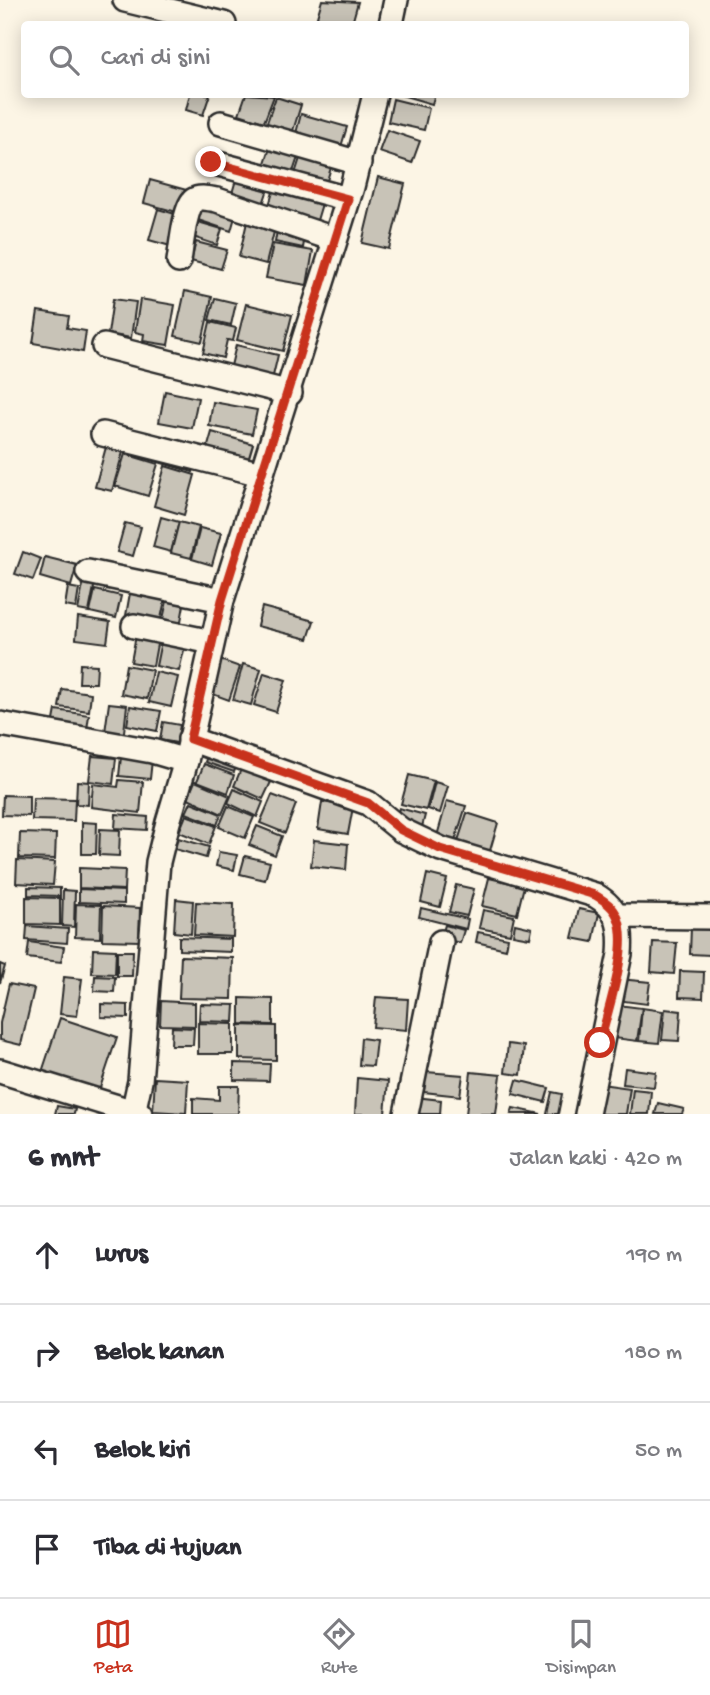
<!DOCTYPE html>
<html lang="id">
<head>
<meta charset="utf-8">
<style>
  body { margin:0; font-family:"Gochi Hand",sans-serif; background:#f7f7f7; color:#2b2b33 }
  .stop { position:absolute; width:21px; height:21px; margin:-16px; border:5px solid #c8321e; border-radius:50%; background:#fff }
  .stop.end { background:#c8321e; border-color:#fff; box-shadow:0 2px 7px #0008 }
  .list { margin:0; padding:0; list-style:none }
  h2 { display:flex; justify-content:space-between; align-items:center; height:91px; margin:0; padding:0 28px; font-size:30px }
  h2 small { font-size:23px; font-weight:400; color:#7c7c81 }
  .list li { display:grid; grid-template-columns:46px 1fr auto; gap:21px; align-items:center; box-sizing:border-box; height:98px; padding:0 28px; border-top:2px solid #e1e1e2 }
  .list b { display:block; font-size:26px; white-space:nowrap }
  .list em { font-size:23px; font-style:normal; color:#7c7c81 }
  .icon { flex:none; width:38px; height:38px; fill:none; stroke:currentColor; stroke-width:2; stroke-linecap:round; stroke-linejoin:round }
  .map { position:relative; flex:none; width:710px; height:1114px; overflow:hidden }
  .search { position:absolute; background:#fff; box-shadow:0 4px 18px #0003; left:21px; right:21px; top:21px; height:77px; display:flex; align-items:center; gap:18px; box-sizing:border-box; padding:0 24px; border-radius:7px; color:#7c7c81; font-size:26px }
  .sheet { height:483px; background:#fff }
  nav { display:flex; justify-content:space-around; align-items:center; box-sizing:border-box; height:98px; border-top:2px solid #e1e1e2; background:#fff; font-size:19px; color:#7c7c81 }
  nav a { display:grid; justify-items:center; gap:4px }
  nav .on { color:#c8321e }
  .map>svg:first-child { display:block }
  .building { fill:#c8c3b7; stroke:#2b2b2b; stroke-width:2 }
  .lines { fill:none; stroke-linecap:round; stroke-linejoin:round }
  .street-casing { stroke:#2b2b2b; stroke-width:28 }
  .street { stroke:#fcf5e5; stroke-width:23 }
  .route { stroke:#c8321e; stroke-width:9 }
</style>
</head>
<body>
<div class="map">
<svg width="710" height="1114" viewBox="0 0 710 1114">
  <rect width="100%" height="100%" fill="#fcf5e5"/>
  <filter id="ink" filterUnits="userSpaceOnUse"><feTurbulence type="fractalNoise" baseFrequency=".0143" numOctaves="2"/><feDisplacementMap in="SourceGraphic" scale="14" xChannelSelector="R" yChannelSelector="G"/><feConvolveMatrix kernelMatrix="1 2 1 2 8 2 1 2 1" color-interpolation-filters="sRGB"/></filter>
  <g filter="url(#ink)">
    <!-- building -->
    <g class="building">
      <polygon points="322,0 358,2 353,20 363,22 362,24 315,24"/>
      <polygon points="190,94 210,94 203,115 186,110"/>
      <polygon points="246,94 274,96 264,122 239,114"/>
      <polygon points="398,94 435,94 432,104"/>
      <polygon points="276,97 301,105 291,137 265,128"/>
      <polygon points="393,99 429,108 424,130 388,122"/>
      <polygon points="301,114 347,127 340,150 295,137"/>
      <polygon points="387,130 420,141 412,163 379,152"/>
      <polygon points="272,142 300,151 291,178 263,169"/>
      <polygon points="302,152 333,161 325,187 294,177"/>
      <polygon points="238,173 270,183 261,210 230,200"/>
      <polygon points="378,177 405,184 389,249 362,243"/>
      <polygon points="150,180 190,191 184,214 144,203"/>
      <polygon points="276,182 324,197 315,227 267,212"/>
      <polygon points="204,199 237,210 231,231 198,220"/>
      <polygon points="158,209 182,216 174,247 149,240"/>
      <polygon points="198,222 222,229 217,245 193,237"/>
      <polygon points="247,222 275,228 266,264 239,257"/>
      <polygon points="278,225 306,231 303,248 275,242"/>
      <polygon points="196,242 227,250 221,269 191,261"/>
      <polygon points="273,244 313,251 307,285 266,278"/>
      <polygon points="185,291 212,297 202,342 175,336"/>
      <polygon points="215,298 236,303 231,325 209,320"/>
      <polygon points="113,299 136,302 131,338 108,334"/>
      <polygon points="140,299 175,305 168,345 143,341 144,334 135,332"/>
      <polygon points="246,304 292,315 283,351 237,340"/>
      <polygon points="38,311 69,316 67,328 86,331 83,352 33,343"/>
      <polygon points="210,322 236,328 233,341 227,340 223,358 203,353"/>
      <polygon points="236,345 278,355 273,376 231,366"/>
      <polygon points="165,391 198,398 192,428 159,422"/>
      <polygon points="213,402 257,410 252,434 209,426"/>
      <polygon points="212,432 253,444 247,464 206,453"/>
      <polygon points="106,447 123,452 112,491 95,487"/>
      <polygon points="137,447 196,464 193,472 134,455"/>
      <polygon points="125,454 158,464 148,496 115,486"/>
      <polygon points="165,466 195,475 184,515 154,506"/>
      <polygon points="161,517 179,522 171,552 153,547"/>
      <polygon points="179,522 199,527 191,558 171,553"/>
      <polygon points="125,523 141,527 133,556 117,552"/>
      <polygon points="200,528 221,533 212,565 192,559"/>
      <polygon points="23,552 41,559 33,580 15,574"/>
      <polygon points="45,557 77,565 71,586 40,577"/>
      <polygon points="84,580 95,582 89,612 78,610"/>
      <polygon points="68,587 79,589 76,608 65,606"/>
      <polygon points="95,590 121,596 116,618 90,612"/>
      <polygon points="130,593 165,600 159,628 125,621"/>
      <polygon points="167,601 184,605 179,632 161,628"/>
      <polygon points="262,607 314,621 308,639 257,626"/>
      <polygon points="78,617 110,622 107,643 76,639"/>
      <polygon points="136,635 158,639 153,666 131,662"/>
      <polygon points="161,641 185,646 179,671 156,666"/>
      <polygon points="220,660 240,667 229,700 210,693"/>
      <polygon points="80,664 97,665 96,683 79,683"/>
      <polygon points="243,664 261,669 251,705 233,700"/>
      <polygon points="126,665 152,670 147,699 121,694"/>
      <polygon points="156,672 178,677 171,707 149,702"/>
      <polygon points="264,673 286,680 276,712 254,705"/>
      <polygon points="62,689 91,693 89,711 59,707"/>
      <polygon points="109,703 127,705 123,741 104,739"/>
      <polygon points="130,706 161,711 157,731 127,725"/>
      <polygon points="56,710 89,715 86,737 52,731"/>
      <polygon points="163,722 180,725 177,743 160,740"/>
      <polygon points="208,754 237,765 234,772 205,762"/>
      <polygon points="92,756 116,758 113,784 89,781"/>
      <polygon points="121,757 152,760 150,779 119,776"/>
      <polygon points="204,764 234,775 228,793 197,781"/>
      <polygon points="241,769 271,782 263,799 234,786"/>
      <polygon points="409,775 434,781 426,810 401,804"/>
      <polygon points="119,780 143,782 140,813 91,807 93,784 118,787"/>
      <polygon points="77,781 89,782 88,805 76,804"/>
      <polygon points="195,781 230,796 222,814 188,798"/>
      <polygon points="435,782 448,786 440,813 428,809"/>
      <polygon points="234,789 263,802 257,817 228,803"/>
      <polygon points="3,795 29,796 29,816 2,815"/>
      <polygon points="272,795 296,804 285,833 260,823"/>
      <polygon points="33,798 75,799 74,821 32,820"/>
      <polygon points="447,801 466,806 455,841 437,836"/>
      <polygon points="191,802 221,814 217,825 186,813"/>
      <polygon points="322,802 353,807 348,834 318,829"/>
      <polygon points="228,806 254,817 245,838 219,827"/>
      <polygon points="399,808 425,815 422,827 396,820"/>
      <polygon points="467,813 498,823 489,854 457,844"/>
      <polygon points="116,814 148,817 147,830 115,828"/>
      <polygon points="186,815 216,826 209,844 179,832"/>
      <polygon points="82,822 97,823 96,854 82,854"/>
      <polygon points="257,826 282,836 275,855 249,845"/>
      <polygon points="100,829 120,830 119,856 99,855"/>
      <polygon points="20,833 56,834 55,859 19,858"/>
      <polygon points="178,838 209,847 206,858 175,849"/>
      <polygon points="314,840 348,844 346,870 311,866"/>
      <polygon points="219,852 237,855 234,870 216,866"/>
      <polygon points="245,856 270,862 265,880 240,874"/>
      <polygon points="17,860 55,862 53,885 16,883"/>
      <polygon points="79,868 125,870 124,890 79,888"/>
      <polygon points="427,874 447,879 440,907 421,902"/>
      <polygon points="489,878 524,886 517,914 482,906"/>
      <polygon points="456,885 474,889 467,916 449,912"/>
      <polygon points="28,887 60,888 60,896 28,895"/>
      <polygon points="79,889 124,891 124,904 79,902"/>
      <polygon points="63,890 75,891 74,927 62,926"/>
      <polygon points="26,897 60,898 60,925 26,924"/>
      <polygon points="176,899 193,901 191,934 174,932"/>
      <polygon points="196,902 234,904 233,937 194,935"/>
      <polygon points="76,904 101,905 100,938 75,937"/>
      <polygon points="103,906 140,908 139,941 102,940"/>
      <polygon points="421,908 468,919 466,929 419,917"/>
      <polygon points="579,909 599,913 593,942 572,938"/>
      <polygon points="483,910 514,916 510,934 479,928"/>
      <polygon points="515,924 532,928 530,938 513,935"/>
      <polygon points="445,925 464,930 460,943 441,938"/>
      <polygon points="27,926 68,929 67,943 26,940"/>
      <polygon points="691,927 710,928 710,955 690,954"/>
      <polygon points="478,932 508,938 506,949 476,942"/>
      <polygon points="179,937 231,939 231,952 179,950"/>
      <polygon points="29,942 64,947 61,962 27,958"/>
      <polygon points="653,942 677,943 674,974 651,972"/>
      <polygon points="93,949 116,950 115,974 92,973"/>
      <polygon points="117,951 133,951 132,976 117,976"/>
      <polygon points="181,956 233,958 232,999 179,998"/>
      <polygon points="0,964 5,966 0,983"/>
      <polygon points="680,971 704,972 703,998 679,997"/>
      <polygon points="95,976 115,977 114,992 94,991"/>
      <polygon points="64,977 82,979 77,1016 60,1014"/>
      <polygon points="619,979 650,982 647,1004 616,1000"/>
      <polygon points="9,984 34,989 21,1045 0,1040 0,1023"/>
      <polygon points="376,997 408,999 406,1030 373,1027"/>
      <polygon points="240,998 273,999 273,1025 240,1024"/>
      <polygon points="161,1001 195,1003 195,1026 160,1025"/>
      <polygon points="101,1004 128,1005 128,1018 101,1017"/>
      <polygon points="200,1004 235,1005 234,1022 199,1021"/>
      <polygon points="618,1005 642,1008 637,1041 614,1038"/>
      <polygon points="642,1008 663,1011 659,1043 639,1041"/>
      <polygon points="665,1009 681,1011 679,1041 662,1040"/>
      <polygon points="60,1018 117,1037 99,1091 42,1072"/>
      <polygon points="198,1023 233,1024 233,1054 198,1054"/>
      <polygon points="239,1025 276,1026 276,1060 239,1059"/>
      <polygon points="172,1027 194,1028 193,1045 171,1045"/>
      <polygon points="361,1038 376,1040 373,1066 359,1065"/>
      <polygon points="508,1044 524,1046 521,1075 505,1073"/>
      <polygon points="234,1063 270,1064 269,1081 234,1080"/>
      <polygon points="625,1068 656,1072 654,1087 623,1084"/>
      <polygon points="426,1072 463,1075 460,1096 424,1092"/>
      <polygon points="471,1072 501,1075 496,1114 466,1114"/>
      <polygon points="155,1078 188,1080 186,1113 153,1111"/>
      <polygon points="357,1078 388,1081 385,1114 355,1114"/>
      <polygon points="517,1080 549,1088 545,1102 513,1094"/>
      <polygon points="601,1084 630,1088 626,1114 597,1114"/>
      <polygon points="219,1086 239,1086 238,1114 193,1114 193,1098 219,1100"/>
      <polygon points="633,1089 651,1091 649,1114 630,1114"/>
      <polygon points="552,1092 562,1094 558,1114 547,1114"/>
      <polygon points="415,1097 441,1100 440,1114 414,1114"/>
      <polygon points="658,1103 684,1109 682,1114 655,1114"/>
      <polygon points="57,1106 75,1109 74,1114 55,1114"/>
      <polygon points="513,1108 541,1114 511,1114"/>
    </g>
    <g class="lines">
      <!-- street casing -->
      <g class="street-casing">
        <g id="street">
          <polyline points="125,0 224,24"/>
          <polyline points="391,24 396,0"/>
          <polyline points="221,123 359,163"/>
          <polyline points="211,162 348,199"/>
          <path d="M 179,261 C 181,249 185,206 194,200 C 200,196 210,199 217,200 L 334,239"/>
          <polyline points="104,346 290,393"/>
          <polyline points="103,434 261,474"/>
          <polyline points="88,572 222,600"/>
          <polyline points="134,626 212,642"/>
          <polyline points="0,724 152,751 186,761"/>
          <path d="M 190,739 L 368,803 L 401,830 L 441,849 L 595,895 C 619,909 622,927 620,954 L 587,1114"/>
          <polyline points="618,916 710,917"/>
          <polyline points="0,1071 140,1114"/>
          <polyline points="133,1113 140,1081 158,862 168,822 186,761 222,600 352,187 375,94"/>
          <polyline points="406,1114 441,942"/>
        </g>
      </g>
      <!-- street -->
      <use href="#street" class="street"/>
    </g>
  </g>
  <g class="lines" filter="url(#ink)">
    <!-- route -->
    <path class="route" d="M 211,162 L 348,199 L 222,600 L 190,739 L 368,803 L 401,830 L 440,849 L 595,895 C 605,901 614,907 618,918 C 630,949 607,1011 600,1043"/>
  </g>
</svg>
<div class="stop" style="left:600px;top:1043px"></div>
<div class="stop end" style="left:211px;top:162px"></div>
<div class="search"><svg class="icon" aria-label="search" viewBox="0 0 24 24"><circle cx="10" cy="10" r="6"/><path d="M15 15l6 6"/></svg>Cari di sini</div>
</div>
<section class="sheet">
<h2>6 mnt<small>Jalan kaki · 420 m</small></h2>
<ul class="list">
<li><svg class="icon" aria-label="ahead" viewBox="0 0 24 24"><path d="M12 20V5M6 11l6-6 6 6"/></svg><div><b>Lurus</b></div><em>190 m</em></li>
<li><svg class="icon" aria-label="right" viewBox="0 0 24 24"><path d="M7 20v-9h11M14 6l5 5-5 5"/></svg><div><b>Belok kanan</b></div><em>180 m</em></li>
<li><svg class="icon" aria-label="left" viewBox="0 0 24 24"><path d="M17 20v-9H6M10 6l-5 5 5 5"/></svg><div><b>Belok kiri</b></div><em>50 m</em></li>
<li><svg class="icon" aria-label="arrive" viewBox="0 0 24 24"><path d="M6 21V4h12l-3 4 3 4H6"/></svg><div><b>Tiba di tujuan</b></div></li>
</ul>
</section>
<nav>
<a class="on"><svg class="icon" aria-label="map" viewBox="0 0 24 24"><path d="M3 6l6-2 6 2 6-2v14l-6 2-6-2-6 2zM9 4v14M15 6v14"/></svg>Peta</a>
<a><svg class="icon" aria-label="directions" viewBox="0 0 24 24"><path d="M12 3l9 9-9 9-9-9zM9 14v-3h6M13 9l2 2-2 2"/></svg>Rute</a>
<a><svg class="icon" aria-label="saved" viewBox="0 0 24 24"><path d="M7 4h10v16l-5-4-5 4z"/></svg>Disimpan</a>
</nav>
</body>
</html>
